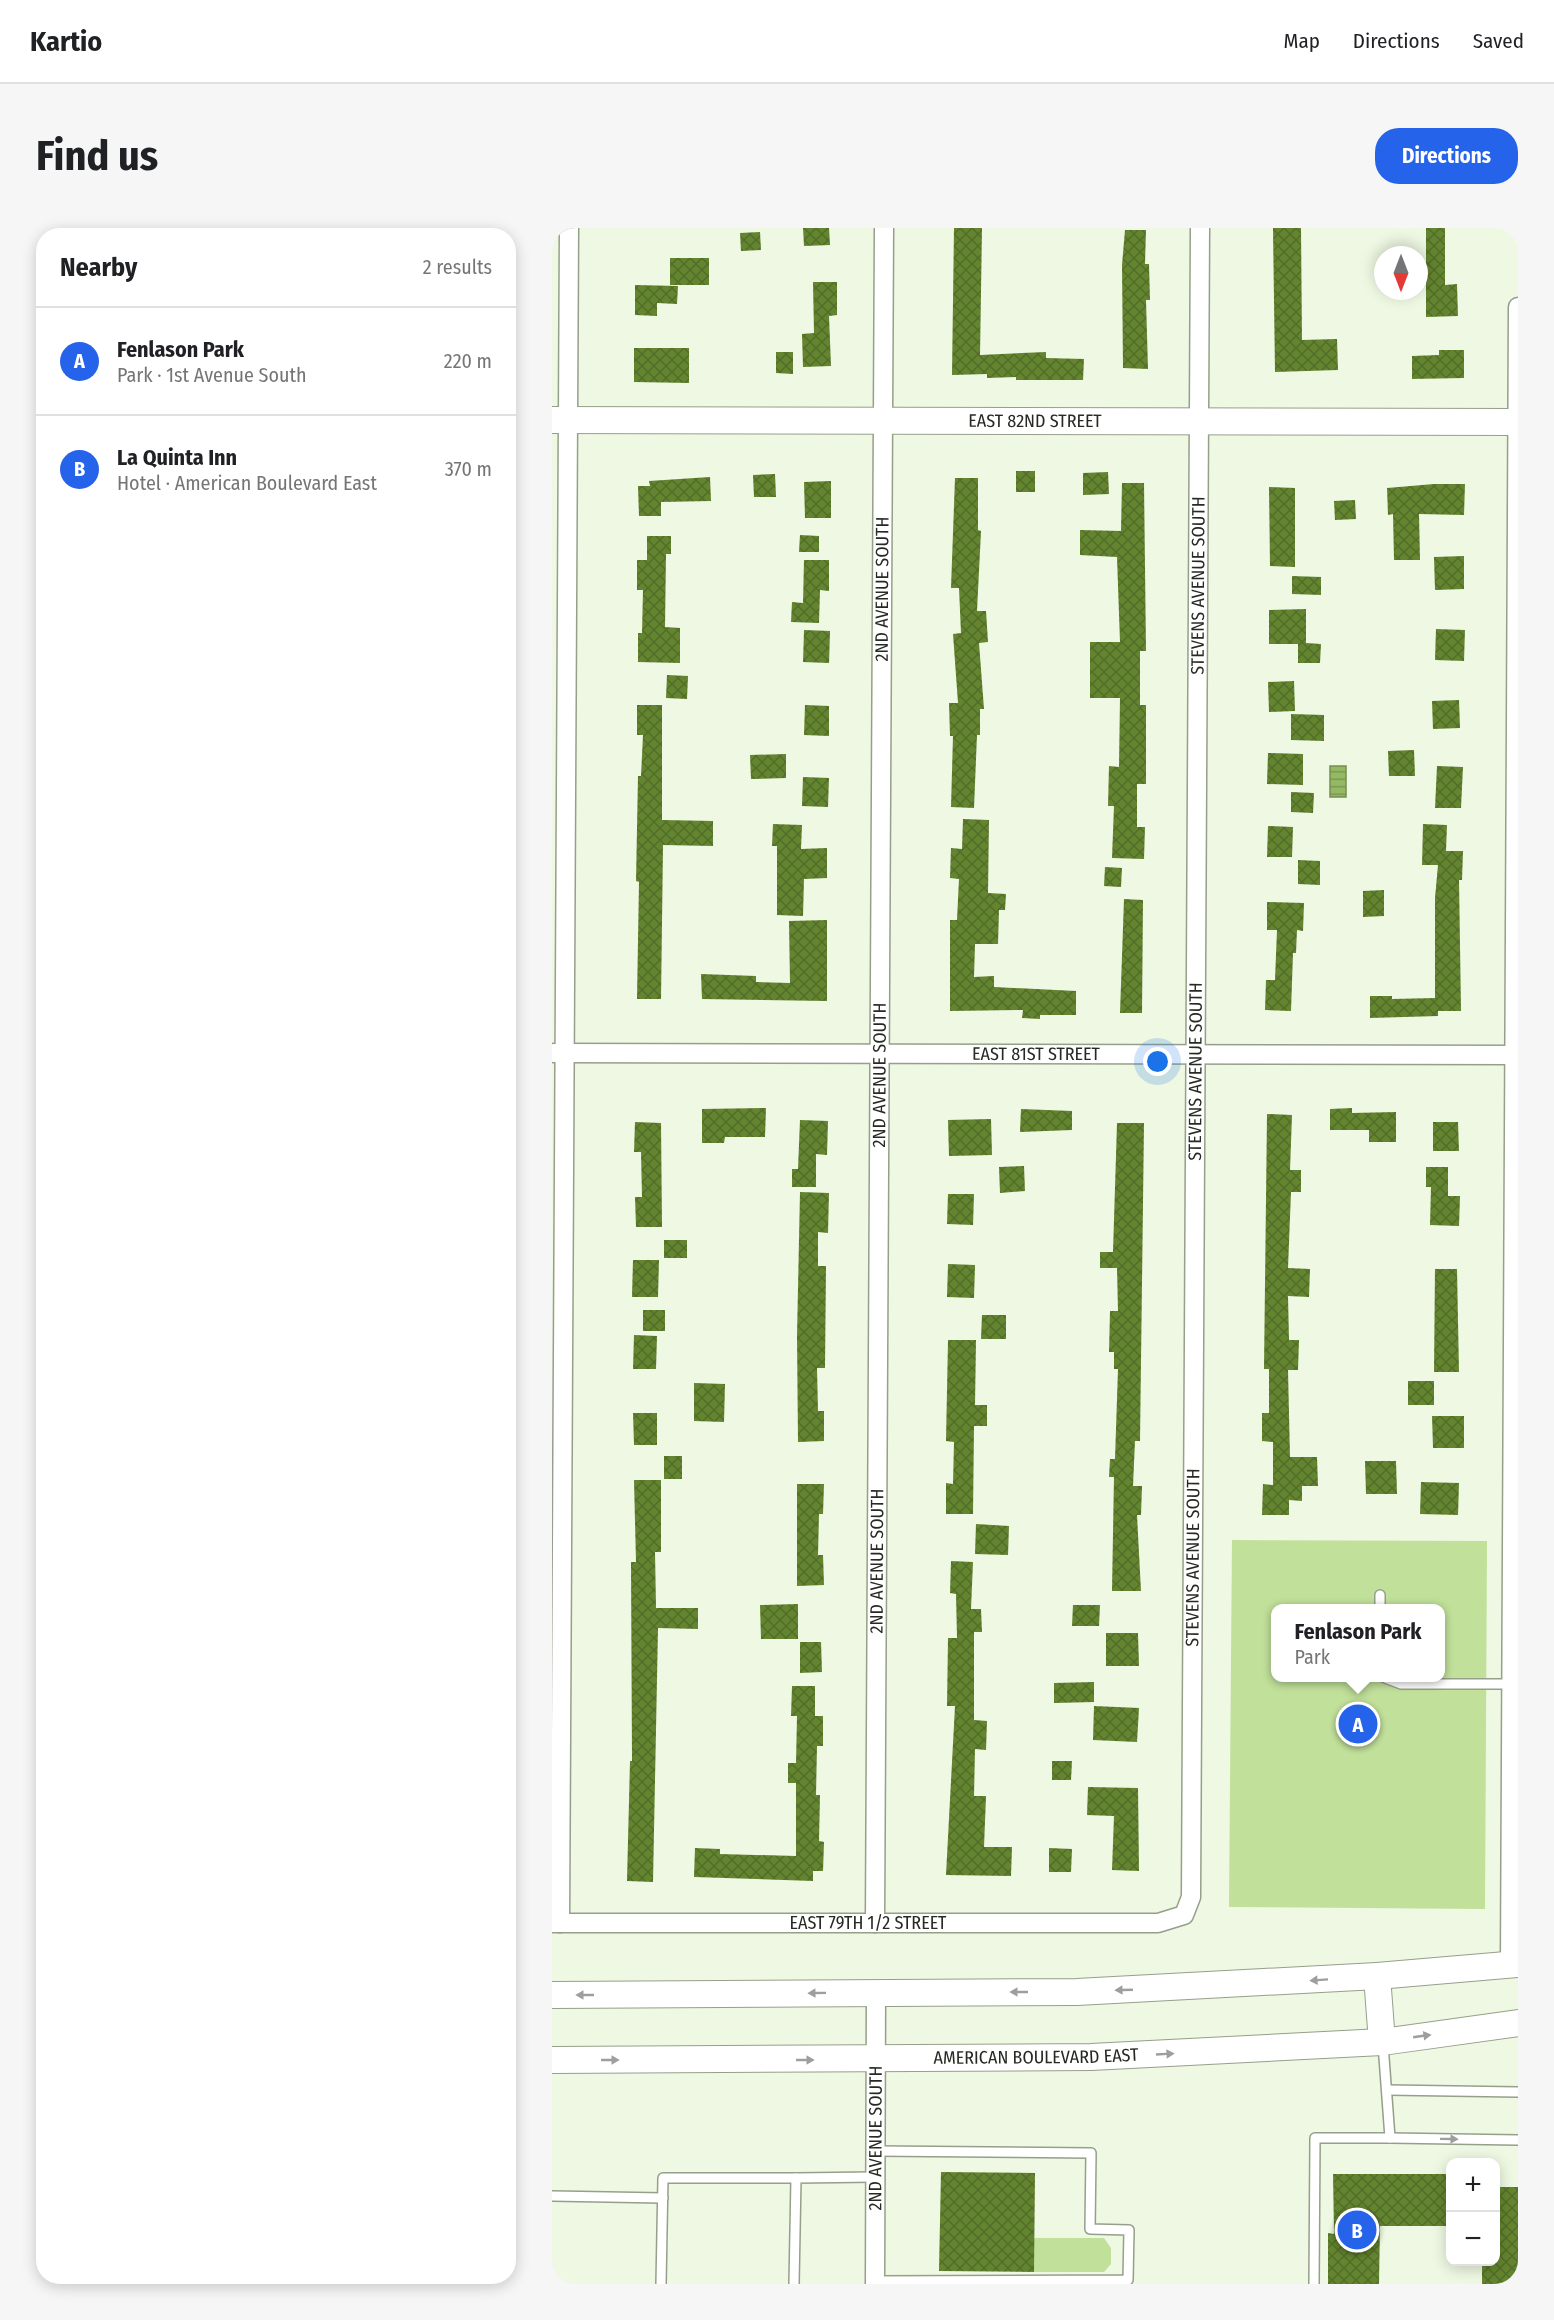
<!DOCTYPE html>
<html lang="en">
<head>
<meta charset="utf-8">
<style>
  body { margin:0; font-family:"Fira Sans Condensed",sans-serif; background:#f6f6f6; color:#202124 }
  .controls { position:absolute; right:18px; bottom:18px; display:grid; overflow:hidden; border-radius:12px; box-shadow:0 3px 15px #0003 }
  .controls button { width:54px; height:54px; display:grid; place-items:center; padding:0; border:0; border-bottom:2px solid #e0e0e0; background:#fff; color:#202124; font:30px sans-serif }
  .compass { position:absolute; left:822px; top:18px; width:54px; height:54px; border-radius:50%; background:#fff; box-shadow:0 3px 15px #0003; rotate:180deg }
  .you { position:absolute; left:606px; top:834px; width:21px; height:21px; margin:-15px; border:4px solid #fff; border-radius:50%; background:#1a73e8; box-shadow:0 0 0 9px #1a73e833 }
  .badge { display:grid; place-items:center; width:39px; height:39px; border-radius:50%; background:#2563eb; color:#fff; font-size:20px; font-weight:700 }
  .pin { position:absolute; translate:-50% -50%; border:3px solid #fff; box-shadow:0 2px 6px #0006 }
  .popup { position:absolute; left:719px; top:1376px; width:174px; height:78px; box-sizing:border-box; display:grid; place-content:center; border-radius:12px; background:#fff; filter:drop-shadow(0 2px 4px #0005); font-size:20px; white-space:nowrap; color:#757577 }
  .popup b { font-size:22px; color:#202124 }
  .popup::after { content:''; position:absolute; left:50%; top:100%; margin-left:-12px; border:12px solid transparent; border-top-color:#fff }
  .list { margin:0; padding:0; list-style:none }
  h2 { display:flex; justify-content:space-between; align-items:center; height:78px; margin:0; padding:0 24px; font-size:26px }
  h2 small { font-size:20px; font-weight:400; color:#757577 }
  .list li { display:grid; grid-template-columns:39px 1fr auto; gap:18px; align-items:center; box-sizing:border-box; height:108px; padding:0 24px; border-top:2px solid #e0e0e0 }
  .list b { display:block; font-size:22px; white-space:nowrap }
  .list p { margin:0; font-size:20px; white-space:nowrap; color:#757577 }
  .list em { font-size:20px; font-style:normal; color:#757577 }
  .map { position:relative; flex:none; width:966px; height:2056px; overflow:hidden; border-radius:24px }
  header { display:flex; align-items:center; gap:36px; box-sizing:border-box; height:84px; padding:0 30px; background:#fff; border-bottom:2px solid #e0e0e0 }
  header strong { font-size:28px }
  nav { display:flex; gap:33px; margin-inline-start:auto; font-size:21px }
  .intro { display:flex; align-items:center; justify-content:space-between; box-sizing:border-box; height:144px; padding:0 36px }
  h1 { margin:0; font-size:42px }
  .button { padding:15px 27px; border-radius:24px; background:#2563eb; color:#fff; font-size:21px; font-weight:700 }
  main { display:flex; gap:36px; padding:0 36px }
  aside { flex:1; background:#fff; border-radius:24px; box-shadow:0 3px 15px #0003 }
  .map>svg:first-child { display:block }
  .park { fill:#c1e09a; fill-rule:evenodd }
  .water { fill:url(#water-rules); stroke:#748e50; stroke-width:1.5 }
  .building { fill:url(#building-cross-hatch) }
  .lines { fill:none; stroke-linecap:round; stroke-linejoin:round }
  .lane-casing { stroke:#969f8b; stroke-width:12 }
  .street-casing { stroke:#969f8b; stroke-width:21 }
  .secondary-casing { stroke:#969f8b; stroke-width:28 }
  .lane { stroke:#fff; stroke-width:9 }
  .street { stroke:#fff; stroke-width:18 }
  .secondary { stroke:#fff; stroke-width:26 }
  .oneway { fill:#9d9f9c }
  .labels { text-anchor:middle; stroke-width:6; stroke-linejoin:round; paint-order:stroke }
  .street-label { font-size:18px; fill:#262a22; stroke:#fff }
</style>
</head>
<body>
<header>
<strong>Kartio</strong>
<nav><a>Map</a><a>Directions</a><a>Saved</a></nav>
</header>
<div class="intro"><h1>Find us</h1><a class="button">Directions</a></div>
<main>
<aside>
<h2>Nearby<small>2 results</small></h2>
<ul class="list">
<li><span class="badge">A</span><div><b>Fenlason Park</b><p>Park · 1st Avenue South</p></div><em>220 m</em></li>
<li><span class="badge">B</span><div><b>La Quinta Inn</b><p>Hotel · American Boulevard East</p></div><em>370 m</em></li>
</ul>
</aside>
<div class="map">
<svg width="966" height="2056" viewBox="0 0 966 2056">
  <defs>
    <pattern id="water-rules" width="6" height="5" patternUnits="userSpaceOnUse" patternTransform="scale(1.5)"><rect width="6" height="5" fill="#95b963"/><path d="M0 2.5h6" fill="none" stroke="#799751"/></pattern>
    <pattern id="building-cross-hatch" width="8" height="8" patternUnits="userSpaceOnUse" patternTransform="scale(1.5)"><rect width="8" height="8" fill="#64852f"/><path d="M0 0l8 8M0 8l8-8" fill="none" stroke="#526d28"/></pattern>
  </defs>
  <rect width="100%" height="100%" fill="#eef8e2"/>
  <!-- park -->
  <g class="park">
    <path d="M 680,1312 L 935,1313 L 933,1681 L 677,1679 ZM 724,1380 L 888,1380 L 888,1450 L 724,1450 Z"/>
    <polygon points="482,2010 552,2010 559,2020 559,2036 552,2044 482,2044"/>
  </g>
  <!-- water -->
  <rect class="water" x="778" y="538" width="16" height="31"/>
  <!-- building -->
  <g class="building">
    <polygon points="251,0 277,0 278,17 252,18"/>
    <polygon points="402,0 430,0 428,127 494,124 494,130 532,131 531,152 464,152 464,149 435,150 435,146 400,147"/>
    <polygon points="721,0 749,0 750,112 785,111 786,142 723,144"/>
    <polygon points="874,0 893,0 893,57 905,56 906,88 874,89"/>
    <polygon points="573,2 594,2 593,36 597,36 598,72 594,72 596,141 571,140 570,37"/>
    <polygon points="208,4 209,22 189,23 188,5"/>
    <rect x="118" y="30" width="39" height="27"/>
    <polygon points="261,54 285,54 285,87 277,88 279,138 251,139 250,106 262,105"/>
    <polygon points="83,57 126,58 125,76 105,75 105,88 83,87"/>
    <polygon points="82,120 137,120 137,155 82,154"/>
    <polygon points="887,122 912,122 912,150 860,151 860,128 887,127"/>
    <polygon points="224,124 241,124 241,146 224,145"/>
    <rect x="464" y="243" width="19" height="21"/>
    <polygon points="556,244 557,266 531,267 531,245"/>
    <polygon points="223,246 224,269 202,269 201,247"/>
    <polygon points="158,249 159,273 109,274 109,288 87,288 86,258 98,258 97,253"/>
    <polygon points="403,250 426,250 426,302 429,303 425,383 434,383 436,414 427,415 432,481 428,481 428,507 425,507 422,580 399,579 401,508 398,508 397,475 406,475 401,406 409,405 407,360 399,360"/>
    <polygon points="279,253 279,290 253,290 252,254"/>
    <polygon points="570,255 592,255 594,423 588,423 588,477 594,477 594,556 585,556 585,599 593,599 592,631 560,630 562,578 556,578 557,538 567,539 568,470 538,470 538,414 568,414 565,329 528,327 528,302 569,303"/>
    <polygon points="882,256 913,256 912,287 867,286 868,332 842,332 841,286 836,287 835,260"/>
    <polygon points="717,259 743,260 743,339 718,338"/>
    <polygon points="803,272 804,291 783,292 782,273"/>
    <polygon points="248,307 267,308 267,324 247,324"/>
    <polygon points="95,308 119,308 119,326 114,326 113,399 128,400 128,435 86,434 86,405 90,405 91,362 85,362 85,332 95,332"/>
    <polygon points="912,328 912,361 883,362 882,329"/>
    <polygon points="252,332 277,332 277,363 268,362 267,395 239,394 240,374 251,375"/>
    <polygon points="740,348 769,349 769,367 740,366"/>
    <polygon points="754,381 754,415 769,416 768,435 746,435 746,416 717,416 717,382"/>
    <polygon points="884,401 913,402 912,433 883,432"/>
    <polygon points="252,402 278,403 277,435 251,434"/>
    <polygon points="115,447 136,448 135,471 114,470"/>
    <polygon points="742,453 743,483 717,484 716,454"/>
    <polygon points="907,472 908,500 881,501 880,473"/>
    <polygon points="85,477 110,477 110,592 161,593 161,618 111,617 109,771 85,771 87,654 84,653 86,548 89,548 91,507 85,507"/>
    <polygon points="253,477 277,478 277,508 252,507"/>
    <polygon points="739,486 772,487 772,513 739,512"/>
    <polygon points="862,522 863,548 837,548 836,523"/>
    <polygon points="716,525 751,526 751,557 715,556"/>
    <polygon points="234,526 234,550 199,551 198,527"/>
    <polygon points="885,538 911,539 909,580 883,580"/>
    <polygon points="251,549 277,550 276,579 250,578"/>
    <polygon points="739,564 762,565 761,585 739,584"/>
    <polygon points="411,591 437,592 436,665 454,666 453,682 447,682 446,716 423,716 422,749 442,748 442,759 524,763 524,787 488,787 488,791 470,790 471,782 398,783 398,692 405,692 407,651 398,650 399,620 410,621"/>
    <polygon points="221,596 250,597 249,621 275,620 275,650 252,651 251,688 225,687 225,618 220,618"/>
    <polygon points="871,596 895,597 894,623 911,623 910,652 907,652 909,783 886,783 886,788 818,790 818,768 840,768 840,771 883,770 883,670 886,637 870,637"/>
    <polygon points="716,598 741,599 740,629 715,629"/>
    <polygon points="746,632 768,633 768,657 746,656"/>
    <polygon points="553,639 570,640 569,659 552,658"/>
    <polygon points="832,662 832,688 811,689 811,663"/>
    <polygon points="572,671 591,672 590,785 568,785"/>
    <polygon points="715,674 752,675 751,703 745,702 744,725 741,725 739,783 713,782 714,752 723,752 725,702 715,702"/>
    <polygon points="275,692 275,773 150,771 149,746 204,748 204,754 238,755 237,693"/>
    <polygon points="214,880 213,909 173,909 172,915 150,915 150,881"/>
    <polygon points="800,880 800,885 844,884 844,914 817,914 817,902 778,902 778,881"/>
    <polygon points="469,881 520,883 520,902 468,904"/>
    <polygon points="715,886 740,887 738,942 749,942 749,964 739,964 736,1040 758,1041 757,1069 736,1068 737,1112 747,1112 746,1142 736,1142 738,1229 765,1229 766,1258 750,1258 750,1273 737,1272 737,1287 710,1287 711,1256 721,1257 721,1214 710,1213 710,1185 717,1185 717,1141 712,1141"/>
    <polygon points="439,891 440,927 397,928 396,892"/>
    <polygon points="248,892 276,893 275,927 264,926 264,959 240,959 240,941 246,941"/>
    <polygon points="83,894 109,895 110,999 84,999 83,969 90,969 89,924 82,924"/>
    <polygon points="881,894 906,894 907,923 881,923"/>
    <polygon points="565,895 592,895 588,1213 583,1213 581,1258 590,1258 589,1287 585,1287 589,1363 560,1363 562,1249 557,1249 558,1231 563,1231 566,1141 562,1141 562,1124 557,1124 558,1083 566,1083 565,1040 548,1040 548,1024 561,1024"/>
    <polygon points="472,938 473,963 448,965 447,939"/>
    <polygon points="874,939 896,939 896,968 908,968 907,998 878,997 879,959 874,959"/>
    <polygon points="248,964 277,965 276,1005 266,1004 266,1038 274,1038 273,1140 265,1140 266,1183 272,1183 272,1213 246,1214 245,1108"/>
    <polygon points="396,966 422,966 421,997 395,996"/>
    <rect x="112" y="1012" width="23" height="18"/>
    <polygon points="81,1032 107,1032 106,1069 80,1069"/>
    <polygon points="396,1036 423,1037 422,1070 395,1069"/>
    <polygon points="883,1041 905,1041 907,1144 882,1144"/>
    <rect x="91" y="1082" width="22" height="21"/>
    <polygon points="430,1087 454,1087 454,1111 429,1111"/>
    <polygon points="82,1107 105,1108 104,1141 81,1141"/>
    <polygon points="396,1112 424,1112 423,1177 435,1177 435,1198 422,1198 421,1286 394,1286 394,1255 401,1256 402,1214 394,1213"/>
    <rect x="856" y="1153" width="26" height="24"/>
    <polygon points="142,1155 173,1156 172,1194 142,1193"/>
    <polygon points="81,1185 105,1185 105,1217 82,1217"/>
    <polygon points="880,1188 912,1188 912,1220 881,1220"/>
    <rect x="112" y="1228" width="18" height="23"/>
    <polygon points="813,1233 844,1233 845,1266 814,1266"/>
    <polygon points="82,1252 109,1252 109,1324 103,1324 104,1380 146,1380 146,1401 106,1400 101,1654 75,1653 78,1533 80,1533 79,1334 84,1334"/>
    <polygon points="869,1254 907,1255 906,1287 868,1286"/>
    <polygon points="245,1256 272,1256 271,1286 267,1286 266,1327 271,1327 272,1357 245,1358"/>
    <polygon points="424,1296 457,1298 456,1327 423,1326"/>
    <polygon points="399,1333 421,1334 419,1381 429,1381 430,1404 422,1404 422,1492 435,1493 434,1522 423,1521 422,1568 434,1568 432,1619 460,1619 459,1648 394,1647 403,1478 395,1478 396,1410 405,1410 404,1366 398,1365"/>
    <polygon points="246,1376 246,1411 209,1411 208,1377"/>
    <polygon points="521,1377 548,1377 547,1398 520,1398"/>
    <polygon points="554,1405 586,1405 587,1438 554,1438"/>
    <polygon points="248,1414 269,1414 270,1444 248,1445"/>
    <polygon points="542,1454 542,1474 502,1475 502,1455"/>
    <polygon points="240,1458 263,1458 263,1488 271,1488 271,1518 265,1518 264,1567 268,1567 267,1613 272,1614 271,1643 261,1643 261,1653 142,1649 143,1620 168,1621 168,1626 244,1628 244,1555 236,1555 236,1535 244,1535 245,1488 239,1488"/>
    <polygon points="542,1478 587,1480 585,1514 541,1512"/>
    <polygon points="500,1533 520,1533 519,1552 500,1552"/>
    <polygon points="536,1559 586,1560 587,1643 560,1642 562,1588 535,1587"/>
    <polygon points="497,1620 520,1621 519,1644 497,1644"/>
    <polygon points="389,1944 483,1945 482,2044 387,2043"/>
    <polygon points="781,1946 898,1946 898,1998 828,1998 827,2056 776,2056 776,2005 782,2006"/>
    <polygon points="944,1959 966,1959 966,2056 930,2056 930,2034 944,2034"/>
  </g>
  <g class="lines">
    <!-- lane casing -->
    <g class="lane-casing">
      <g id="lane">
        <polyline points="828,1367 828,1380"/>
        <polyline points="833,1450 849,1456 959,1456"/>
        <polyline points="835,1862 966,1864"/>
        <polyline points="838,1910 966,1912"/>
        <polyline points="0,1968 111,1970"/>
        <polyline points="323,2053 576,2052 577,2002 538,2001 539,1925 323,1923"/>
        <polyline points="109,2056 111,1950 244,1950"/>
        <polyline points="242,2056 244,1950 323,1949"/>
        <polyline points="762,2056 763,1910 838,1910 831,1816"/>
      </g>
    </g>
    <!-- street casing -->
    <g class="street-casing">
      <g id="street">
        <path id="s1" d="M 2,825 L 966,827"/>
        <path id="s2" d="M 0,1695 L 606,1695 L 632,1687 L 639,1669 L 648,0"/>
        <polyline points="8,1695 17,0"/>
        <path id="s3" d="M 323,1695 L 332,0"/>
        <polyline points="958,1737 966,79"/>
        <path id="s4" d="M 323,2056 L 324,1764"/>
      </g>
    </g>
    <!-- secondary casing -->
    <g class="secondary-casing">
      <g id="secondary">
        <path id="s5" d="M 0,192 L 966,194"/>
        <polyline points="825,1748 830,1814"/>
        <polyline points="0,1767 525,1764 825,1748 966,1736"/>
        <path id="s6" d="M 0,1832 L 539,1829 L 830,1814 L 966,1795"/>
      </g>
    </g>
    <!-- lane -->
    <use href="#lane" class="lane"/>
    <!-- street -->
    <use href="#street" class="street"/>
    <!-- secondary -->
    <use href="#secondary" class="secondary"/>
  </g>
  <!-- one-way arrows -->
  <defs><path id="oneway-solid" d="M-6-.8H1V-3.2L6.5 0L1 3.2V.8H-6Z" transform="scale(1.5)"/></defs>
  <g class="oneway">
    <use href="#oneway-solid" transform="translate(767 1752) rotate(176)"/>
    <use href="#oneway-solid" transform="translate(572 1762) rotate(178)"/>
    <use href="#oneway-solid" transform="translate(467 1764) rotate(-180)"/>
    <use href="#oneway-solid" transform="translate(265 1765) rotate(179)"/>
    <use href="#oneway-solid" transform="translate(33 1767) rotate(-180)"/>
    <use href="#oneway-solid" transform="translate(870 1808) rotate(-8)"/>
    <use href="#oneway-solid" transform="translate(613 1826) rotate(-3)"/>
    <use href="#oneway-solid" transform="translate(58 1832)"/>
    <use href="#oneway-solid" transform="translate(253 1832)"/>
    <use href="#oneway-solid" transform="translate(897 1911) rotate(1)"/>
  </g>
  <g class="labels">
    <!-- street labels -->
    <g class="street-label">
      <text dy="6" stroke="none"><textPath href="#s5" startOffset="483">EAST 82ND STREET</textPath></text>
      <text dy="6" stroke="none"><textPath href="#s2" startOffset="1964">STEVENS AVENUE SOUTH</textPath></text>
      <text dy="6" stroke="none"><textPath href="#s3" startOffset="1334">2ND AVENUE SOUTH</textPath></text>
      <text dy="6" stroke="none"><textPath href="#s1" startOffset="482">EAST 81ST STREET</textPath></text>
      <text dy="6" stroke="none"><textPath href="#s2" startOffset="1478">STEVENS AVENUE SOUTH</textPath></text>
      <text dy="6" stroke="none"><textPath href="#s3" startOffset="848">2ND AVENUE SOUTH</textPath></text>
      <text dy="6" stroke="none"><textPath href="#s2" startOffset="992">STEVENS AVENUE SOUTH</textPath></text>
      <text dy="6" stroke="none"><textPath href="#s3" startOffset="362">2ND AVENUE SOUTH</textPath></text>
      <text dy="6" stroke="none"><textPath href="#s2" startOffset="316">EAST 79TH 1/2 STREET</textPath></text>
      <text dy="6" stroke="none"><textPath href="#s6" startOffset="484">AMERICAN BOULEVARD EAST</textPath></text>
      <text dy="6" stroke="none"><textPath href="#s4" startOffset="146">2ND AVENUE SOUTH</textPath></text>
    </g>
  </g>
</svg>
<div class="controls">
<button>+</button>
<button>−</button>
</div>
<svg class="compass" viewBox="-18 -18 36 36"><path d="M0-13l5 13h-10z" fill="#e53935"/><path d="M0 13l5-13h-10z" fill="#757577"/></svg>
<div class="you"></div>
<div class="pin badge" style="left:806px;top:1496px">A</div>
<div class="popup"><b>Fenlason Park</b>Park</div>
<div class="pin badge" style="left:805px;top:2002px">B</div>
</div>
</main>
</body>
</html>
